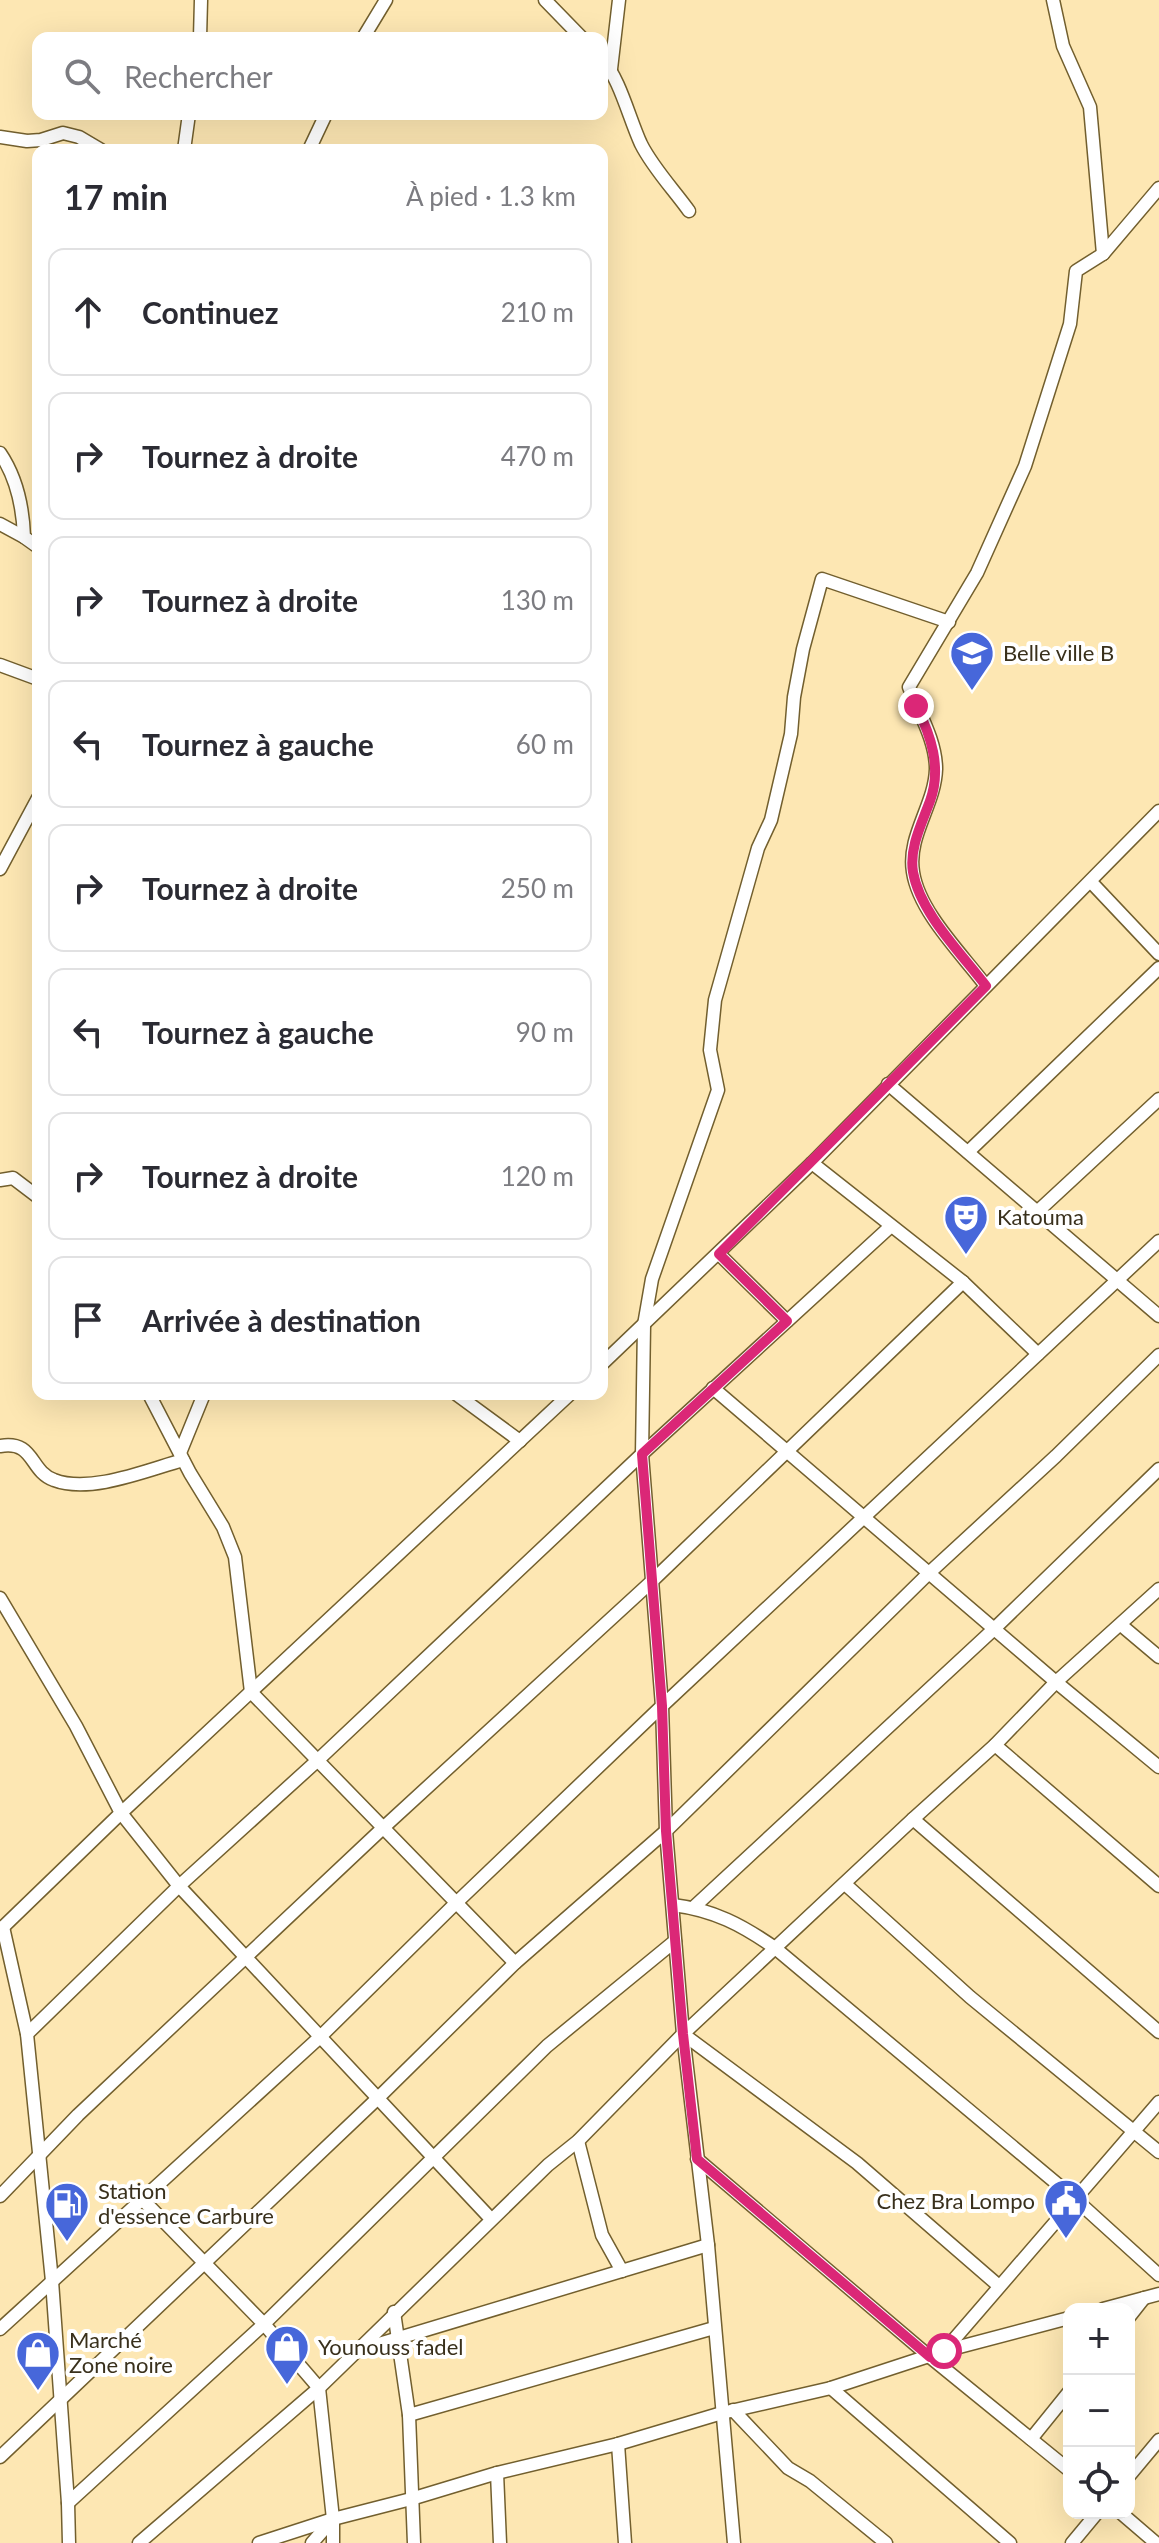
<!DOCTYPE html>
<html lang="fr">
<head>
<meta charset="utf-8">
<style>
  body { margin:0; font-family:Lato,sans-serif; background:#f2f2f3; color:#2b2b33 }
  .controls { position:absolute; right:24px; bottom:24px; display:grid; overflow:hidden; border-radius:16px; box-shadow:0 8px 32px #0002 }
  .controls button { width:72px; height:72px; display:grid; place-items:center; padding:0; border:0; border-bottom:2px solid #e1e1e2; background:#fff; color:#2b2b33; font:40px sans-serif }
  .stop { position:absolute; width:24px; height:24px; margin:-18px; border:6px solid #db2777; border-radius:50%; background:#fff }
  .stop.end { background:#db2777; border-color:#fff; box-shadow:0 2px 8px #0008 }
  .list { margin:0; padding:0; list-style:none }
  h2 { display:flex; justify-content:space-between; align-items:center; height:104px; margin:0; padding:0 32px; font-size:34px }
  h2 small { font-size:26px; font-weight:400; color:#7c7c81 }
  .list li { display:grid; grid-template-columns:52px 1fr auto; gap:24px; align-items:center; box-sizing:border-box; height:128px; margin:0 16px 16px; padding:0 16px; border:2px solid #e1e1e2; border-radius:16px }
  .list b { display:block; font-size:30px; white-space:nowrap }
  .list em { font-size:26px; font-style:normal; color:#7c7c81 }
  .icon { flex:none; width:44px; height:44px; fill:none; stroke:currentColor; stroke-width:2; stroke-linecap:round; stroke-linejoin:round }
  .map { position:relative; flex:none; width:1159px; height:2543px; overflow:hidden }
  .search { position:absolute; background:#fff; box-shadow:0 8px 32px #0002; left:32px; top:32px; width:576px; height:88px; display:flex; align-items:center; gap:20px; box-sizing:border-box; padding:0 28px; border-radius:16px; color:#7c7c81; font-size:30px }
  .panel { position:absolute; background:#fff; box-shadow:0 8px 32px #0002; left:32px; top:144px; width:576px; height:1256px; border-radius:16px }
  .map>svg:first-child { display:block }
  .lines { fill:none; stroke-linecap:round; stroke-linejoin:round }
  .street-casing { stroke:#725f2e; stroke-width:15 }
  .street { stroke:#fff; stroke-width:12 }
  .route { stroke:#db2777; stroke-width:10 }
  .labels { text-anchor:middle; stroke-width:8; stroke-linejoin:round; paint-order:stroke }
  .poi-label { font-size:22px; fill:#39301c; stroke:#fff; text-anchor:start }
</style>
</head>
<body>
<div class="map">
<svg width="1159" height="2543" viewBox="0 0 1159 2543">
  <rect width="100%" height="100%" fill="#fde7b3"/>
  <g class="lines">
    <!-- street casing -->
    <g class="street-casing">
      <g id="street">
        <polyline points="545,0 582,38"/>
        <polyline points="1053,0 1063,46 1090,107 1103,254"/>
        <polyline points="200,38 201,0"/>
        <polyline points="363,38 386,0"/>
        <path d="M 602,59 C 620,79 629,118 641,144 C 653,168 674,190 689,211"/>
        <polyline points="611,69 619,0"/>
        <polyline points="0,137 27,141 41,140 63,133 79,137 101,150"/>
        <polyline points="184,150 189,114"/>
        <polyline points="309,150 326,114"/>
        <path d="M 0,453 C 17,478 23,508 24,537 L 38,547"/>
        <polyline points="0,524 24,537"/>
        <polyline points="0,665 38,679"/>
        <polyline points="0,869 38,798"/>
        <polyline points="1091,882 1159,954"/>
        <path d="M 986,986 C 962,954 919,912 913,872 C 907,836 935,805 936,769 C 936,741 919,713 909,687 L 977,573 L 1025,466 L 1070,324 L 1076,271 L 1103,254 L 1159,188"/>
        <polyline points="888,1084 1159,1316"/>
        <polyline points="968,1152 1159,968"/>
        <polyline points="812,1163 963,1282 1038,1354"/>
        <polyline points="0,1180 13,1178 38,1197"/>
        <polyline points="1037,1212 1159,1099"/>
        <polyline points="719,1254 787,1321"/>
        <polyline points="602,1364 812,1163 1159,811"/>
        <polyline points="713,1388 1056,1682 1159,1767"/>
        <polyline points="149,1394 190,1473 223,1527 235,1557 251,1692 515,1963"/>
        <polyline points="456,1394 520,1441"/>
        <path d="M 0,1446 C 35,1440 29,1471 54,1480 C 90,1494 147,1470 183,1460"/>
        <polyline points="180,1453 204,1394"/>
        <polyline points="0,1598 76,1726 121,1813 179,1886 491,2219"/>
        <polyline points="1121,1625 1159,1657"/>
        <polyline points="995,1745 1159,1886"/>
        <polyline points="913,1819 1159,2032"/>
        <polyline points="845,1884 970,1997 1159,2152"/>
        <path d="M 673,1905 C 714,1910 742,1925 775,1948 L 1074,2198 L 1159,2275"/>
        <polyline points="694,1907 994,1629 1159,1469"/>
        <polyline points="3,1927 27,2034 52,2281 68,2503 69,2543"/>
        <polyline points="0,1930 121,1813 570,1394"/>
        <polyline points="27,2034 179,1886 318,1760 642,1454 891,1226"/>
        <polyline points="683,2034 857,2163 999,2286"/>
        <polyline points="578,2141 602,2235 622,2271"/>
        <polyline points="697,2159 930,2357 1069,2470"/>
        <polyline points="0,2196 78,2115 384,1827 650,1583 963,1282"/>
        <polyline points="143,2200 264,2324 319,2388 333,2519 312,2543"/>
        <polyline points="1103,2309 1159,2294"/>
        <polyline points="394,2312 409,2415 414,2543"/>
        <polyline points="1129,2317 1144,2298"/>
        <polyline points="0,2329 320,2037 455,1904 662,1706 1159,1241"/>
        <polyline points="359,2350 708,2245"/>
        <polyline points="944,2351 1159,2102"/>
        <polyline points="831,2388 1010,2543"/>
        <polyline points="733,2410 788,2468 810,2481 886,2543"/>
        <polyline points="409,2415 714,2328"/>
        <polyline points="1031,2439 1069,2392"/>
        <polyline points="618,2444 625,2543"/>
        <polyline points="0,2457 378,2098 515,1963 666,1831 929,1573 1056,1456 1159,1355"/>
        <polyline points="497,2473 500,2543"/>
        <polyline points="1129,2476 1159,2440"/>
        <polyline points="68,2503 264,2324 547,2046 675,1941"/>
        <polyline points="1121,2513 1156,2543"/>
        <polyline points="333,2519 333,2543"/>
        <polyline points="139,2543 319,2388 548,2165 578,2141 683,2034 913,1819 995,1745 1056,1682 1159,1589"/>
        <polyline points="259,2543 333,2519 411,2499 497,2473 618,2444 722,2413 831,2388 944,2351 1069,2318"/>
        <polyline points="734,2543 708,2245 683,2034 666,1831 662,1706 642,1454 644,1325 652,1279 718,1090 710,1050 715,1000 758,848 771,820 791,734 794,697 803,649 822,579 949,622"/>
        <polyline points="1072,2543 1097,2513"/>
      </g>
    </g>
    <!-- street -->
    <use href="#street" class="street"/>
  </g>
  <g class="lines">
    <!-- route -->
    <path class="route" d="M 916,706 C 931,735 942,768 930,801 C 922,823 909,848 913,872 C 920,913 962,954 986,986 L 719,1254 L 787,1321 L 642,1454 L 662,1706 L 666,1831 L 683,2034 L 697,2159 L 930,2357 L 944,2351"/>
  </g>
  <!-- icons -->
  <defs>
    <g id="school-pin" transform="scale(2.3)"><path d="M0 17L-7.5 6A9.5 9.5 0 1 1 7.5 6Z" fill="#4767da" stroke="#fff"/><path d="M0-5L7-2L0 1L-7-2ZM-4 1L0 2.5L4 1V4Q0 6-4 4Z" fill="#fff"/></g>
    <g id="theatre-pin" transform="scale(2.3)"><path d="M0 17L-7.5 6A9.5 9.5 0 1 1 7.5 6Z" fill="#4767da" stroke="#fff"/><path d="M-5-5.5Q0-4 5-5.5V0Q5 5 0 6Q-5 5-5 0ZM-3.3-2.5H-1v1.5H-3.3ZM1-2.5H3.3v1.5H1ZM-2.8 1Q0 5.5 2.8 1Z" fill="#fff"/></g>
    <g id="civic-pin" transform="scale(2.3)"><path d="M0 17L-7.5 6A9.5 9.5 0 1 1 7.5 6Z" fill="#4767da" stroke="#fff"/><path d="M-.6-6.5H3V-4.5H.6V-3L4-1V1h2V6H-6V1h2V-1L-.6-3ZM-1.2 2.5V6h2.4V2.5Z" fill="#fff"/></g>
    <g id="fuel-pin" transform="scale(2.3)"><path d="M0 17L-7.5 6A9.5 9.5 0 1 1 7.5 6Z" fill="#4767da" stroke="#fff"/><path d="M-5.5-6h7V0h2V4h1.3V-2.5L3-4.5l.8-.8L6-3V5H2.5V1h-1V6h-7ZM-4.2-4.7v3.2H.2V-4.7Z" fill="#fff"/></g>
    <g id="shop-pin" transform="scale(2.3)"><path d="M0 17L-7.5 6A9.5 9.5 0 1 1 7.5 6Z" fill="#4767da" stroke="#fff"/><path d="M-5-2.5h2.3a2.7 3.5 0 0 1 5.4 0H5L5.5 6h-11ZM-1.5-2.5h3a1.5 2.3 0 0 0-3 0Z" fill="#fff"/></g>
  </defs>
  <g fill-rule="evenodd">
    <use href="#school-pin" x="972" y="653"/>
    <use href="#theatre-pin" x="966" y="1217"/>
    <use href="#civic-pin" x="1066" y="2201"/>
    <use href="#fuel-pin" x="67" y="2204"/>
    <use href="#shop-pin" x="287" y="2347"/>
    <use href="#shop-pin" x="38" y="2353"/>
  </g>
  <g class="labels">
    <!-- poi labels -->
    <g class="poi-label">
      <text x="1003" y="661">Belle ville B</text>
      <text x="997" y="1225">Katouma</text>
      <text x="98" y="2199">Station<tspan x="98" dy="25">d'essence Carbure</tspan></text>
      <text x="1035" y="2209" text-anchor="end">Chez Bra Lompo</text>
      <text x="69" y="2348">Marché<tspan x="69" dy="25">Zone noire</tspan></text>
      <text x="318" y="2355">Younouss fadel</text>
    </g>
  </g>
</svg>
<div class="controls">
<button>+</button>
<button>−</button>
<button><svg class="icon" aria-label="locate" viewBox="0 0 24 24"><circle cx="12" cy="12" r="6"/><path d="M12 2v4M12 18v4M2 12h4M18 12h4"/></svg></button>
</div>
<div class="stop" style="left:944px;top:2351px"></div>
<div class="stop end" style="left:916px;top:706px"></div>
<div class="search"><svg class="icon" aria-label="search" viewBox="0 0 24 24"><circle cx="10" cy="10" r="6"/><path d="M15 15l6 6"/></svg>Rechercher</div>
<section class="panel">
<h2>17 min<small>À pied · 1.3 km</small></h2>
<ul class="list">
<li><svg class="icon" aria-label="ahead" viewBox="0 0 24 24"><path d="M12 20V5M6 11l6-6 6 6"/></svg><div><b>Continuez</b></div><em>210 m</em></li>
<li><svg class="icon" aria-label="right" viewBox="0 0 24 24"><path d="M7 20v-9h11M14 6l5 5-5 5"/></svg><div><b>Tournez à droite</b></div><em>470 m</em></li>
<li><svg class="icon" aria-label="right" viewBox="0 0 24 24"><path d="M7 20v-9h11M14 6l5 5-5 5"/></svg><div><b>Tournez à droite</b></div><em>130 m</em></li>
<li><svg class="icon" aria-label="left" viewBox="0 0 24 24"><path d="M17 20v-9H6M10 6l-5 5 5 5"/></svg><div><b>Tournez à gauche</b></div><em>60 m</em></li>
<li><svg class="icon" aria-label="right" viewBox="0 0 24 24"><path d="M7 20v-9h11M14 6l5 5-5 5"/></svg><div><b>Tournez à droite</b></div><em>250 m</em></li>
<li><svg class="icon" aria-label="left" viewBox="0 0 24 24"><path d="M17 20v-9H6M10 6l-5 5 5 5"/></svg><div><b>Tournez à gauche</b></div><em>90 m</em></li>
<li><svg class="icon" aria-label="right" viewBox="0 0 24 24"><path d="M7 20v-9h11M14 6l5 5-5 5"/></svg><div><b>Tournez à droite</b></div><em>120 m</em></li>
<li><svg class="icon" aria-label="arrive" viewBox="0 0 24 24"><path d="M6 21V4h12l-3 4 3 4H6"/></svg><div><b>Arrivée à destination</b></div></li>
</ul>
</section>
</div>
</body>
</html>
